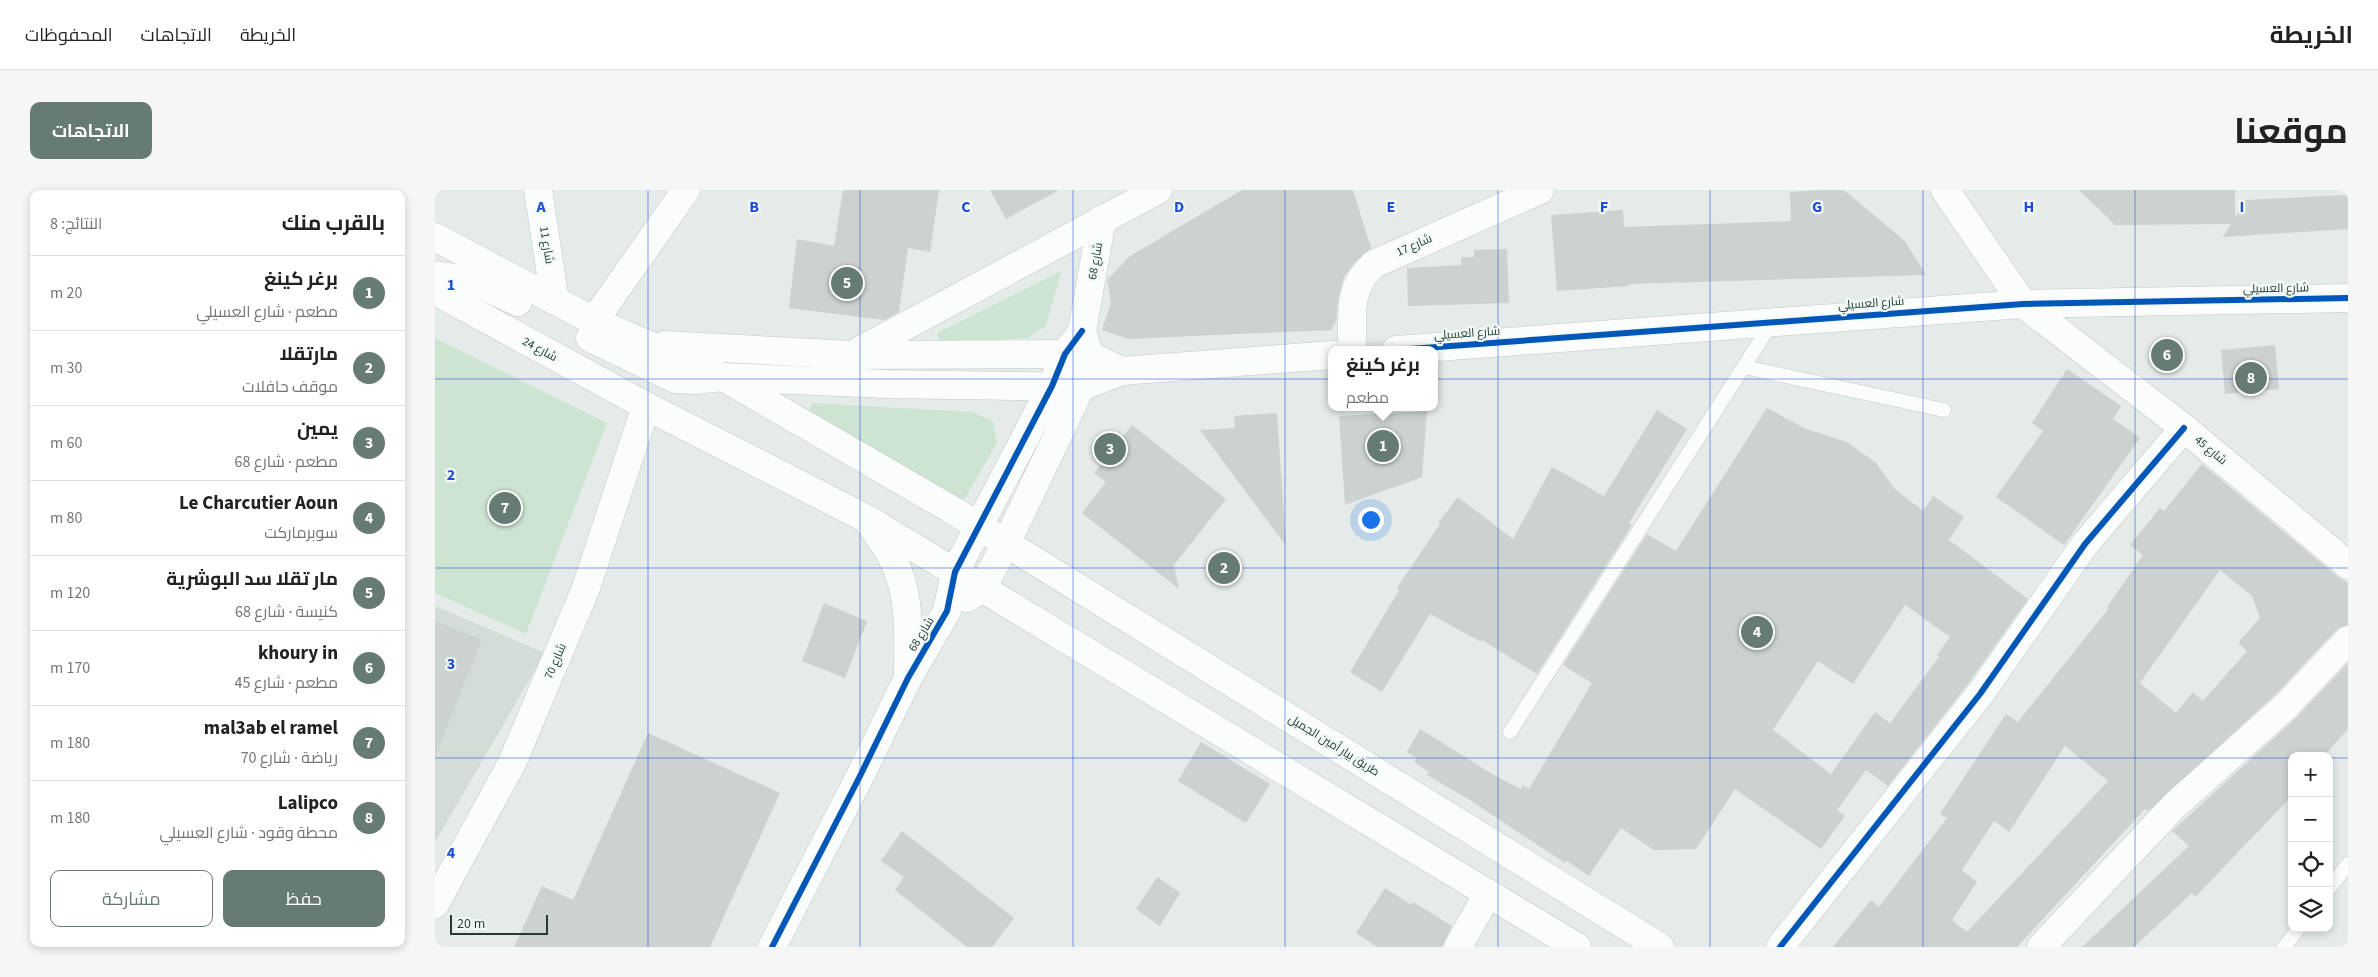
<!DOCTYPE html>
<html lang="ar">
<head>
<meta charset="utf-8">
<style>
  body { margin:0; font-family:"Source Sans 3",Cairo,sans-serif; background:#f6f6f6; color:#222; direction:rtl }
  .controls { position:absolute; right:15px; bottom:15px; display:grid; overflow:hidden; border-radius:10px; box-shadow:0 2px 8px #0003 }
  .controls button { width:45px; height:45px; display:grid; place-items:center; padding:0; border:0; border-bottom:1px solid #e0e0e0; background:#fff; color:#222; font:25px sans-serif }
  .scale { position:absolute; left:15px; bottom:12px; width:98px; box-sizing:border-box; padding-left:5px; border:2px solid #223e34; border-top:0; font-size:14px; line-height:18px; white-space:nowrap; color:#223e34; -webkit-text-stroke:4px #f3f9f6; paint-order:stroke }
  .you { position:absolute; left:935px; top:329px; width:18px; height:18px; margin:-12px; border:4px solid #fff; border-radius:50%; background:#1a73e8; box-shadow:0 0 0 8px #1a73e833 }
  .badge { display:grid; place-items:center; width:32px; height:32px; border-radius:50%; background:#667b73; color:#fff; font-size:16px; font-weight:700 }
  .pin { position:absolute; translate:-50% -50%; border:2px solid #fff; box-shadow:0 1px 5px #0006 }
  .popup { position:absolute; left:893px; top:156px; width:110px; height:65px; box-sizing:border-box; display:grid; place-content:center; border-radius:10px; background:#fff; filter:drop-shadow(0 1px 4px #0005); font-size:16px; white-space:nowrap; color:#767676 }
  .popup b { font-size:19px; color:#222 }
  .popup::after { content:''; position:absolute; left:50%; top:100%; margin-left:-10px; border:10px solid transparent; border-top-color:#fff }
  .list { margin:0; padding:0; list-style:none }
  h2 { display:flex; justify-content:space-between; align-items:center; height:65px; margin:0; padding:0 20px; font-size:21px }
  h2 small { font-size:16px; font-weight:400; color:#767676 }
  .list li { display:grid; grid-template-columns:32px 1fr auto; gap:15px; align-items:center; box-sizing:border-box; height:75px; padding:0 20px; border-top:1px solid #e0e0e0 }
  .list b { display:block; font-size:19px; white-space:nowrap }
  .list p { margin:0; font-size:16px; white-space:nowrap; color:#767676 }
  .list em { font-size:16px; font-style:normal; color:#767676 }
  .actions { display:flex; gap:10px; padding:15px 20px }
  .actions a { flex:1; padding:11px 0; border:1px solid #667b73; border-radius:10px; text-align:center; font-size:18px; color:#667b73 }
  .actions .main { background:#667b73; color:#fff }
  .icon { flex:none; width:28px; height:28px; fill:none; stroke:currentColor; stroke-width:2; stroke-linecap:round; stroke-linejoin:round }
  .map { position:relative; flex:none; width:1913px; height:757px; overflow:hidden; direction:ltr; border-radius:10px }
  header { display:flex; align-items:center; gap:30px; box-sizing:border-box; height:70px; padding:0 25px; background:#fff; border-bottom:1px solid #e0e0e0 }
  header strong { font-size:24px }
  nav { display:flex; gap:28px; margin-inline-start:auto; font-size:18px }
  .intro { display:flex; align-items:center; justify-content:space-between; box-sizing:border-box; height:120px; padding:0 30px }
  h1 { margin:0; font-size:35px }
  .button { padding:12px 22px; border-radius:10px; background:#667b73; color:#fff; font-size:18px; font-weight:700 }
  main { display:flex; gap:30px; padding:0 30px }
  aside { flex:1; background:#fff; border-radius:10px; box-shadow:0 2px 8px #0003 }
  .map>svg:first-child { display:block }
  .built { fill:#d3dcd7 }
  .green { fill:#cee4d3 }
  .building { fill:#ccd2cf; fill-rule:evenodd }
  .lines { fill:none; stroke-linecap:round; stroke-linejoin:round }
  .lane-casing { stroke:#c2c8c5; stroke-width:15 }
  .street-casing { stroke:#c2c8c5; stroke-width:29 }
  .secondary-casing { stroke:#c1c8c5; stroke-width:29 }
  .lane { stroke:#fbfcfc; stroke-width:14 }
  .street { stroke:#fbfcfc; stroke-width:28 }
  .secondary { stroke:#fbfcfc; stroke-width:28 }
  .cycleway-casing { stroke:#f3f9f6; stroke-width:9 }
  .cycleway { stroke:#0057b8; stroke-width:6 }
  .grid { fill:none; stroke:#1d4ed8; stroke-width:1; stroke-opacity:0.55 }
  .labels { text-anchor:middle; stroke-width:4.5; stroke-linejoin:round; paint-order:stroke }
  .street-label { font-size:12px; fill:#223e34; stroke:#f3f9f6 }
  .grid-label { font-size:16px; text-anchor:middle; font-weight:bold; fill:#1d4ed8; stroke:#f3f9f6; stroke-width:4.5; stroke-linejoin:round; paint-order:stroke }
</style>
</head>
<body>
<header>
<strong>الخريطة</strong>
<nav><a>الخريطة</a><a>الاتجاهات</a><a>المحفوظات</a></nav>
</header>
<div class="intro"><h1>موقعنا</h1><a class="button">الاتجاهات</a></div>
<main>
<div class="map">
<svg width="1913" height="757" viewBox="0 0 1913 757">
  <rect width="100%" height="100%" fill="#e5ebe8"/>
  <!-- built -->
  <polygon class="built" points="0,416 110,463 0,652"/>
  <!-- green -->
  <g class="green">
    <polygon points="626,81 611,136 593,148 505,152 502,143"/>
    <polygon points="0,148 172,233 91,444 0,403"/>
    <polygon points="377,213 537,222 558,231 562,253 526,315 373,224"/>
  </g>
  <!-- building -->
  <g class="building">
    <polygon points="408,0 504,0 495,62 473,58 464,122 449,130 354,118 362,49 399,56"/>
    <polygon points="555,0 624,0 571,29"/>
    <polygon points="807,0 918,0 936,58 919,73 909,87 903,110 901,131 896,140 693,149 667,140 676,113 672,90 695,66"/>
    <polygon points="1385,0 1409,0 1470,51 1491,85 1194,94 1194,96 1122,101 1116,25 1188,20 1189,37 1356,31 1355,2"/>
    <polygon points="1644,0 1800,0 1800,28 1810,10 1913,5 1913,39 1788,47 1796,34 1680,35"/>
    <polygon points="1072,59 1074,113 973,116 972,78 1026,75 1026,67 1039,67 1039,60"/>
    <polygon points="1840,155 1844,199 1790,204 1786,160"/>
    <polygon points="1632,179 1686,216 1678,229 1705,248 1629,355 1561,307 1608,241 1597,233"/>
    <path d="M 1332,218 L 1369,238 L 1412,252 L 1441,273 L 1460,299 L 1488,321 L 1498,306 L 1529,327 L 1514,350 L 1593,409 L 1532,495 L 1453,596 L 1431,580 L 1402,620 L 1410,626 L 1386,659 L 1300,599 L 1261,659 L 1219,660 L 1186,638 L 1154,686 L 1132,671 L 1130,673 L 1038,612 L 992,585 L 994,582 L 979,572 L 982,568 L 972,562 L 985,539 L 1059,585 L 1086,599 L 1088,595 L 1094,599 L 1157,493 L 1128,475 L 1212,344 L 1241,361 ZM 1470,415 L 1515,447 L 1502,465 L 1504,467 L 1455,533 L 1440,522 L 1396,584 L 1338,540 L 1383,471 L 1418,494 Z"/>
    <polygon points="1222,220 1252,239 1194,333 1197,335 1102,484 1047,450 1046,452 995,424 947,502 915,482 964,400 962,398 1005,334 1003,333 1023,307 1078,349 1117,277 1169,306"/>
    <polygon points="992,221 987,287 910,315 904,226"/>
    <polygon points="842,223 851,356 765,240 800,238 799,226"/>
    <polygon points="697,235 791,309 739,375 744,399 647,323 671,292 659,283"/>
    <path d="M 1767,274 L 1903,387 L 1913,393 L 1913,435 L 1902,439 L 1841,504 L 1713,621 L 1710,619 L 1582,757 L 1398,757 L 1436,710 L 1444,717 L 1512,628 L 1505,624 L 1571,524 L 1583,532 L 1674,418 L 1672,417 L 1708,365 L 1695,355 L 1725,318 L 1729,321 ZM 1785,380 L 1817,406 L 1825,428 L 1803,453 L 1812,461 L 1768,511 L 1758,502 L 1741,523 L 1705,493 ZM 1630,556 L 1673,591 L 1532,742 L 1517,730 L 1542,692 L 1527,680 L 1559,631 L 1574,642 Z"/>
    <polygon points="389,413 432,431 410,488 367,471"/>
    <polygon points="0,431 47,450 1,564 0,564"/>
    <polygon points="1913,473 1913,539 1889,566 1857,566 1857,606 1760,707 1757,703 1699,757 1647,757 1754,656 1737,641 1862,527"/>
    <polygon points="213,543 345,603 275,757 79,757 107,696 138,710"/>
    <polygon points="766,552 835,594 811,633 743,591"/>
    <polygon points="467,641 579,728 557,757 532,757 460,700 469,687 446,671"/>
    <polygon points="722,687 745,703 725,736 701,719"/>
    <polygon points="950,698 976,715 978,712 1017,736 1007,757 942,757 921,743"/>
  </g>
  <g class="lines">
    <!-- lane casing -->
    <g class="lane-casing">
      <g id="lane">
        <polyline points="1309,177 1509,220"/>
        <polyline points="1075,542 1338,131"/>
        <polyline points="1894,699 1913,674"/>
        <polyline points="1849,757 1864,738"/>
      </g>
    </g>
    <!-- street casing -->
    <g class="street-casing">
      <g id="street">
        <polyline points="103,0 120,111"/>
        <polyline points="159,131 251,0"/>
        <path d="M 917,160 C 918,125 911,99 939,74 L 1105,0"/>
        <polyline points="0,714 77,573 151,398 211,216"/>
        <polyline points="1023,757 1053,703"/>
        <polyline points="1345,757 1545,504 1650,354 1749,238"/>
        <polyline points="1606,757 1739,616 1852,515 1913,450"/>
      </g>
    </g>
    <!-- secondary casing -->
    <g class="secondary-casing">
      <g id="secondary">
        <polyline points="1510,0 1588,114 1749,238 1913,375"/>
        <polyline points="0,47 159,131 288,187 514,318 1225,757"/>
        <polyline points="0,85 35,90 83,112"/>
        <polyline points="0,101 211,216 432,329 1142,757"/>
        <polyline points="155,148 240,189 260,190 288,187 452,194 646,197 687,181 897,165"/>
        <polyline points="230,155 416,165 630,164 655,166 687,181"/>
        <polyline points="961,160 1588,114 1913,108"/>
        <polyline points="422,162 723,0"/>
        <path d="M 435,334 C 446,350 458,365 464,384 C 476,416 473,454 473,487"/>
        <polyline points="532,408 547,398 571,354 646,197 655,166 647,141 667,29"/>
        <polyline points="337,757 425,586 473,488 512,421 520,382 617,196 630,164 647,141"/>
      </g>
    </g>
    <!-- lane -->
    <use href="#lane" class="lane"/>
    <!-- street -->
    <use href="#street" class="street"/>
    <!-- secondary -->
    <use href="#secondary" class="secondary"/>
    <!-- cycleway casing -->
    <g class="cycleway-casing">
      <g id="cycleway">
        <polyline points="961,160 1588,114 1913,108"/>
        <polyline points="337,757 425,586 473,488 512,421 520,382 617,196 630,164 647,141"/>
        <polyline points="1345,757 1545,504 1650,354 1749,238"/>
      </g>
    </g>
    <!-- cycleway -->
    <use href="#cycleway" class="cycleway"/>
  </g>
  <!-- grid -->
  <path class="grid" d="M 213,0 L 213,757M 425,0 L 425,757M 638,0 L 638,757M 850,0 L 850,757M 1063,0 L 1063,757M 1275,0 L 1275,757M 1488,0 L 1488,757M 1700,0 L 1700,757M 0,189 L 1913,189M 0,378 L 1913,378M 0,568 L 1857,568M 1894,568 L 1913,568"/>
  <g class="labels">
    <!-- street labels -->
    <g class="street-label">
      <text transform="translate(112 55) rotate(81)" y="4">شارع 11</text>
      <text transform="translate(979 55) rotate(-24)" y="4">شارع 17</text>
      <text transform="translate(660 71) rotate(-80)" y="4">شارع 68</text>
      <text transform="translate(1841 98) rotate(-1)" y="4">شارع العسيلي</text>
      <text transform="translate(1436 113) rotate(-4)" y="4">شارع العسيلي</text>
      <text transform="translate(1032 143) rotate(-4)" y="4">شارع العسيلي</text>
      <text transform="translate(105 159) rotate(29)" y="4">شارع 24</text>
      <text transform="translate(1776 260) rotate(40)" y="4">شارع 45</text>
      <text transform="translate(486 444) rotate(-59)" y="4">شارع 68</text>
      <text transform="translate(120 471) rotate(-67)" y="4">شارع 70</text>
      <text transform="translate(899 555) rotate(32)" y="4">طريق بيار أمين الجميل</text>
    </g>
  </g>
  <g class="grid-label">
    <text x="106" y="22">A</text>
    <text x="319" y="22">B</text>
    <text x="531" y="22">C</text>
    <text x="744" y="22">D</text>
    <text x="956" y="22">E</text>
    <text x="1169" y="22">F</text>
    <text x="1382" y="22">G</text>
    <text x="1594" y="22">H</text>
    <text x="1807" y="22">I</text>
    <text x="16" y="100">1</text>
    <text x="16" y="290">2</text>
    <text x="16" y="479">3</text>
    <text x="16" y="668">4</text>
  </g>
</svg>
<div class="controls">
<button>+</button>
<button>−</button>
<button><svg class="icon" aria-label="locate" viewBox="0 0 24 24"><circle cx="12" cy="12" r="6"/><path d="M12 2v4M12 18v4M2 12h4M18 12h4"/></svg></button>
<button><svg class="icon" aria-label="layers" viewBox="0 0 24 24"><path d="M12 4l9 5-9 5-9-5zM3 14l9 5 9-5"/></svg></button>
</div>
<div class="scale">20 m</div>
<div class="you"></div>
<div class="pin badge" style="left:948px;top:256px">1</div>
<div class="popup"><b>برغر كينغ</b>مطعم</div>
<div class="pin badge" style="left:789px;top:378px">2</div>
<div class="pin badge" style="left:675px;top:259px">3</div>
<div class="pin badge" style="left:1322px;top:442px">4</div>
<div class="pin badge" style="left:412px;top:93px">5</div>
<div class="pin badge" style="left:1732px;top:165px">6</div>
<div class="pin badge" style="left:70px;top:318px">7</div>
<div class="pin badge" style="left:1816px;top:188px">8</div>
</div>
<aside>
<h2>بالقرب منك<small>النتائج: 8</small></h2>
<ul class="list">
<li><span class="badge">1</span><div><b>برغر كينغ</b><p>مطعم · شارع العسيلي</p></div><em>20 m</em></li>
<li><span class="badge">2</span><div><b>مارتقلا</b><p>موقف حافلات</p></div><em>30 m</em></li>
<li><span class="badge">3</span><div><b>يمين</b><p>مطعم · شارع 68</p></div><em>60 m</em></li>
<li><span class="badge">4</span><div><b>Le Charcutier Aoun</b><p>سوبرماركت</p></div><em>80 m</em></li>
<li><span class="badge">5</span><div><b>مار تقلا سد البوشرية</b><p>كنيسة · شارع 68</p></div><em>120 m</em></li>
<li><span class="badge">6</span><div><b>khoury in</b><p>مطعم · شارع 45</p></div><em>170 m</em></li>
<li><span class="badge">7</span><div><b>mal3ab el ramel</b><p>رياضة · شارع 70</p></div><em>180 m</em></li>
<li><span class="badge">8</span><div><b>Lalipco</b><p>محطة وقود · شارع العسيلي</p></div><em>180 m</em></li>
</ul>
<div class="actions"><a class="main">حفظ</a><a>مشاركة</a></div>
</aside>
</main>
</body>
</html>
